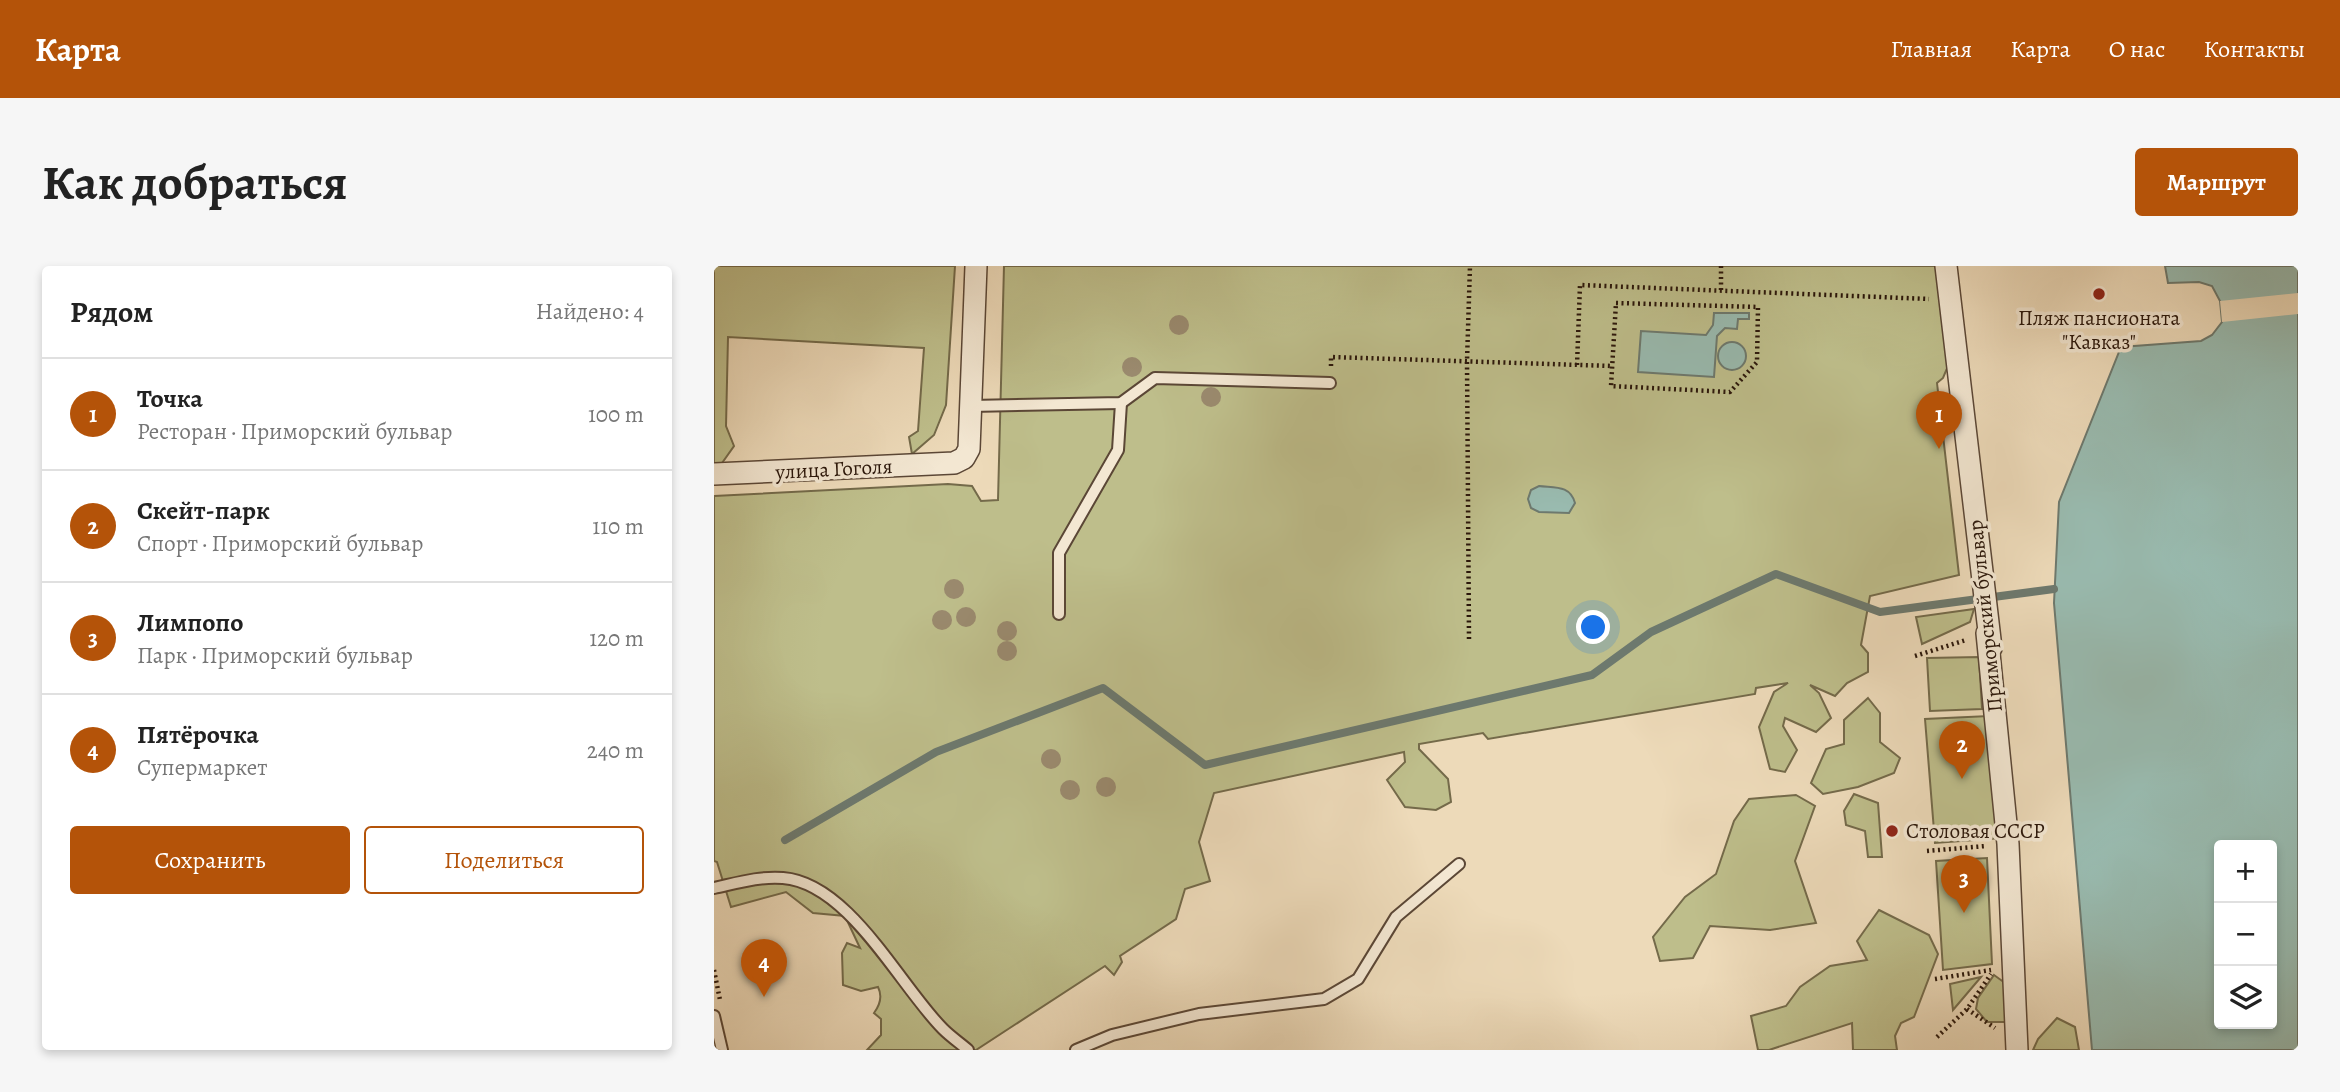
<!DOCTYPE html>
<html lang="ru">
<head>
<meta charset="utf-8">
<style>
  body { margin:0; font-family:Alegreya,serif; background:#f6f6f6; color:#222 }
  .controls { position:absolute; right:21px; bottom:21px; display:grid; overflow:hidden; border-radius:7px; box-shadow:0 4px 10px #0003 }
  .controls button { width:63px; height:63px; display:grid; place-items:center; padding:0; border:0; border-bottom:2px solid #e0e0e0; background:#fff; color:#222; font:35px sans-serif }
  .you { position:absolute; left:880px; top:362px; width:24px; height:24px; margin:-18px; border:5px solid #fff; border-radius:50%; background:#1a73e8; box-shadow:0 0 0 10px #1a73e833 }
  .badge { display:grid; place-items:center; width:46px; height:46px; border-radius:50%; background:#b45309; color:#fff; font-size:23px; font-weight:700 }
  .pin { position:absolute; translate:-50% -58px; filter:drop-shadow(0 2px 4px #0008) }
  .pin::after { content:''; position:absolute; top:37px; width:24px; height:21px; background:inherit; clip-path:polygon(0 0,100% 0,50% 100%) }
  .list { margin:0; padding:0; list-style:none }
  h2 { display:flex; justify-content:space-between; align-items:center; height:91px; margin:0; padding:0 28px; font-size:30px }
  h2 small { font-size:23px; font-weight:400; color:#767676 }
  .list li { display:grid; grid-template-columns:46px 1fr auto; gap:21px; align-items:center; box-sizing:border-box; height:112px; padding:0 28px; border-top:2px solid #e0e0e0 }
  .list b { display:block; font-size:26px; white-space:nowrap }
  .list p { margin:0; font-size:23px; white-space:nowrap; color:#767676 }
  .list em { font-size:23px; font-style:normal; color:#767676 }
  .actions { display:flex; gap:14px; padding:21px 28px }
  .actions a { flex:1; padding:16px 0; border:2px solid #b45309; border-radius:7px; text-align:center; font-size:24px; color:#b45309 }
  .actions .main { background:#b45309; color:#fff }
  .icon { flex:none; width:38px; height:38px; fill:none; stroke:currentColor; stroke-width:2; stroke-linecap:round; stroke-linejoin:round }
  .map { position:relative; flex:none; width:1584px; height:784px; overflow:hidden; border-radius:7px }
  header { display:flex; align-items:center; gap:42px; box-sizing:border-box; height:98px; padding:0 35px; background:#b45309; color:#fff }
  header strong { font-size:33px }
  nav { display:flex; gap:38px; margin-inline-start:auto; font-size:24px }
  .intro { display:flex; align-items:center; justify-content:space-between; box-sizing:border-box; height:168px; padding:0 42px }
  h1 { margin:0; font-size:49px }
  .button { padding:18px 32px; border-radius:7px; background:#b45309; color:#fff; font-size:24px; font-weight:700 }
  main { display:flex; gap:42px; padding:0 42px }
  aside { flex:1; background:#fff; border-radius:7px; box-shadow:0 4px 10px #0003 }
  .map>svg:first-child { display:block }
  .green { fill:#bebe8b; stroke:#746a4a; stroke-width:2 }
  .water { fill:#99bbb0; stroke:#6d796e; stroke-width:2; fill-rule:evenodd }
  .pier { fill:#eddab9 }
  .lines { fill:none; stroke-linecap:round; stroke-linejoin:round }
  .stream { stroke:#6d796e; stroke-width:8 }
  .lane-casing { stroke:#5b4736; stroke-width:14 }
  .street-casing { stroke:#5b4736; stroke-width:24 }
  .path { stroke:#2a160a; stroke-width:4.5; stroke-dasharray:2 3.5; stroke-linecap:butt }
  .lane { stroke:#f3e7d2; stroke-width:10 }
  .street { stroke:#f3e7d2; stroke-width:21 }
  .tree { fill:#9a8a6e }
  .poi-dot { fill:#8f2418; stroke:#f3e7d2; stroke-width:2.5 }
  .labels { text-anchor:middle; stroke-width:7; stroke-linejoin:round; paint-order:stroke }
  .poi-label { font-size:21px; fill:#2a160a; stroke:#f3e7d2 }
  .street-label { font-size:21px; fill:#2a160a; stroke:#f3e7d2 }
</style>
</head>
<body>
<header>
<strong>Карта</strong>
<nav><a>Главная</a><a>Карта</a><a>О нас</a><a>Контакты</a></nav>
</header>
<div class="intro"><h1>Как добраться</h1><a class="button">Маршрут</a></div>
<main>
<aside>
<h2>Рядом<small>Найдено: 4</small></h2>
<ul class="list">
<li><span class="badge">1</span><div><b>Точка</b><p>Ресторан · Приморский бульвар</p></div><em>100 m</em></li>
<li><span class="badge">2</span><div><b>Скейт-парк</b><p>Спорт · Приморский бульвар</p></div><em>110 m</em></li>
<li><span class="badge">3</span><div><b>Лимпопо</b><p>Парк · Приморский бульвар</p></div><em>120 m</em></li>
<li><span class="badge">4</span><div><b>Пятёрочка</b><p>Супермаркет</p></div><em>240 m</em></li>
</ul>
<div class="actions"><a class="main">Сохранить</a><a>Поделиться</a></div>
</aside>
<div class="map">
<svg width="1584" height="784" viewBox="0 0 1584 784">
  <rect width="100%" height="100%" fill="#eddab9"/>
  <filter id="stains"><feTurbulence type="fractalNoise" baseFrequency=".00286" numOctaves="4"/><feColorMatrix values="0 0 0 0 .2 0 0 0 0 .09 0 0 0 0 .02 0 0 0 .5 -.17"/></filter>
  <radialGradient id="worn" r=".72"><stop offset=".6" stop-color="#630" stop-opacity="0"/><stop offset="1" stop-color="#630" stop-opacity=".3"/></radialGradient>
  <!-- green -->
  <g class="green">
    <polygon points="0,0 241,0 232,139 220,169 198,188 195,171 204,165 210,82 14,71 12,160 20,180 8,197 0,197"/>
    <path d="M 290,0 L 1226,0 L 1234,100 L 1229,112 L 1223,117 L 1245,309 L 1156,330 L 1147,379 L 1154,387 L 1154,406 L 1133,417 L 1121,430 L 1096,419 L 1105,427 L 1117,452 L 1102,466 L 1071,452 L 1069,460 L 1083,484 L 1071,506 L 1056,503 L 1045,461 L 1060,426 L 1074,417 L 1042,422 L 1041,428 L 774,473 L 769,467 L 705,478 L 705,483 L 734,513 L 737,536 L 722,544 L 691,541 L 673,514 L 691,496 L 690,486 L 500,527 L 485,576 L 496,615 L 471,623 L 462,653 L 406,690 L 408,696 L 400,709 L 391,700 L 262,784 L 153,784 L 167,769 L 167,753 L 160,747 C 166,739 169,731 164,721 L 147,725 L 129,719 L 128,687 L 133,677 L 146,682 L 131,650 L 99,647 L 72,626 L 17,641 L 3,596 L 0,595 L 0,230 L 234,218 L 258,220 L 267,235 L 284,234 Z"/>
    <polygon points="1260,343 1256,356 1208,378 1202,351"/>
    <polygon points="1265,391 1268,443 1216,445 1213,392"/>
    <polygon points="1154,432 1166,447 1166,476 1186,492 1180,507 1144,521 1109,528 1097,517 1112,483 1130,478 1130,454"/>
    <polygon points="1275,450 1287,572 1221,577 1211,453"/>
    <polygon points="1140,528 1164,537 1168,591 1154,591 1151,565 1132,559 1130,545"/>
    <polygon points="1082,529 1101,540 1081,595 1102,657 1056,664 996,660 979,692 946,695 939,671 971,631 1002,608 1020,555 1035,533"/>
    <polygon points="1273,592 1278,698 1229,704 1222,595"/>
    <polygon points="1165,644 1215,669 1224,688 1200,751 1187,757 1181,770 1183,784 1139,784 1138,757 1055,784 1044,784 1037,750 1072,740 1086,721 1116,700 1153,694 1143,675"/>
    <polygon points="1280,709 1291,717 1295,756 1273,756 1262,743 1264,732"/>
    <polygon points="1267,711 1239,744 1236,718"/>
    <polygon points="1343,752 1361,761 1365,784 1319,784 1324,773"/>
  </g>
  <!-- water -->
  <g class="water">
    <path d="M 1451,0 L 1584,0 L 1584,784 L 1378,784 L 1340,337 L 1345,236 L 1407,81 L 1487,75 L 1498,69 L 1508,56 L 1506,35 L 1498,20 L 1485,16 L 1454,17 ZM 1505,579 L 1558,579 L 1558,758 L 1505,758 Z"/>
    <polygon points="1000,47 1035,47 1035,53 1024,53 1023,63 1011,62 1003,70 1000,111 924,106 927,65 992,69 999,59"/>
    <circle cx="1018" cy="90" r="14"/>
    <path d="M 825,220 C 841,222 856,219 861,237 L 855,247 L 825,246 L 817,242 L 814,233 L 817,224 Z"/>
  </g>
  <!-- pier -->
  <polygon class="pier" points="1584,27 1584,48 1508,56 1506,35"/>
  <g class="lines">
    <!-- stream -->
    <polyline class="stream" points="71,574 222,486 389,422 491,499 878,409 937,366 1062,308 1166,346 1340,323"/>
    <!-- lane casing -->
    <g class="lane-casing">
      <g id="lane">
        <polyline points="257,140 407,137 441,112 616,117"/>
        <polyline points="345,348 345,287 404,184 407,137"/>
        <path d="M 0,622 C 23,617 46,610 69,612 C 135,617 186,720 229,763 C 237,771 246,777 254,784"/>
        <polyline points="0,750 8,784"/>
        <polyline points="362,784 398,769 485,748 610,733 644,713 682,651 745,598"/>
      </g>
    </g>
    <!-- street casing -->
    <g class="street-casing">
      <g id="street">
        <polyline points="1232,0 1277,382 1273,367 1294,578 1303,784"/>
        <polyline points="0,208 240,197 250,192 255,183 262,0"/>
      </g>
    </g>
    <!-- path -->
    <g class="path">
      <polyline points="1007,0 1007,25"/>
      <polygon points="902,37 1044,41 1043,96 1016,126 897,120"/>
      <polyline points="863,99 866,19 1215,33"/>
      <polyline points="617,100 617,91 898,100"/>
      <polyline points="755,373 753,95 756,0"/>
      <polyline points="1201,390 1252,374"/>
      <polyline points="1213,585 1272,580"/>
      <polyline points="0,704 6,734"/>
      <polyline points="1221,713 1277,704"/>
      <polyline points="1253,743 1281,762"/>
      <polyline points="1223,771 1253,743 1277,708"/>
    </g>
    <!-- lane -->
    <use href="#lane" class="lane"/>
    <!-- street -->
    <use href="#street" class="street"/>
  </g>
  <!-- trees -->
  <g class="tree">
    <circle cx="465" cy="59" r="10"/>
    <circle cx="418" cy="101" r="10"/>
    <circle cx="497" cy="131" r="10"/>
    <circle cx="240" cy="323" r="10"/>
    <circle cx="252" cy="351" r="10"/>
    <circle cx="228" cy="354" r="10"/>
    <circle cx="293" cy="365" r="10"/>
    <circle cx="293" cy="385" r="10"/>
    <circle cx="337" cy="493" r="10"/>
    <circle cx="392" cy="521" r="10"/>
    <circle cx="356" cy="524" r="10"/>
  </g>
  <!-- markers -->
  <g class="poi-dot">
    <circle cx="1385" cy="28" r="7"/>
    <circle cx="1178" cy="565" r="7"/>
  </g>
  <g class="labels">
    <!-- poi labels -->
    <g class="poi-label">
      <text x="1385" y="59">Пляж пансионата<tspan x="1385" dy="24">"Кавказ"</tspan></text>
      <text x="1192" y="572" text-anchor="start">Столовая СССР</text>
    </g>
    <!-- street labels -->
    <g class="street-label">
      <text transform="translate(120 203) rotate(-3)" y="7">улица Гоголя</text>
      <text transform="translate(1271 350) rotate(-96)" y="7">Приморский бульвар</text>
    </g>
  </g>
  <rect width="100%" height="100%" filter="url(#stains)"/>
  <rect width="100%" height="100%" fill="url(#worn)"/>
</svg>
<div class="controls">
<button>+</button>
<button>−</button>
<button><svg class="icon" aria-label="layers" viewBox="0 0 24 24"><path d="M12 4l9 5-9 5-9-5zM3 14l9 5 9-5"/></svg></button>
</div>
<div class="you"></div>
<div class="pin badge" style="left:1225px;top:183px">1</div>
<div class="pin badge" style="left:1248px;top:513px">2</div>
<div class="pin badge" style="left:1250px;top:647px">3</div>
<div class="pin badge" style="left:50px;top:731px">4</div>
</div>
</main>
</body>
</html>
